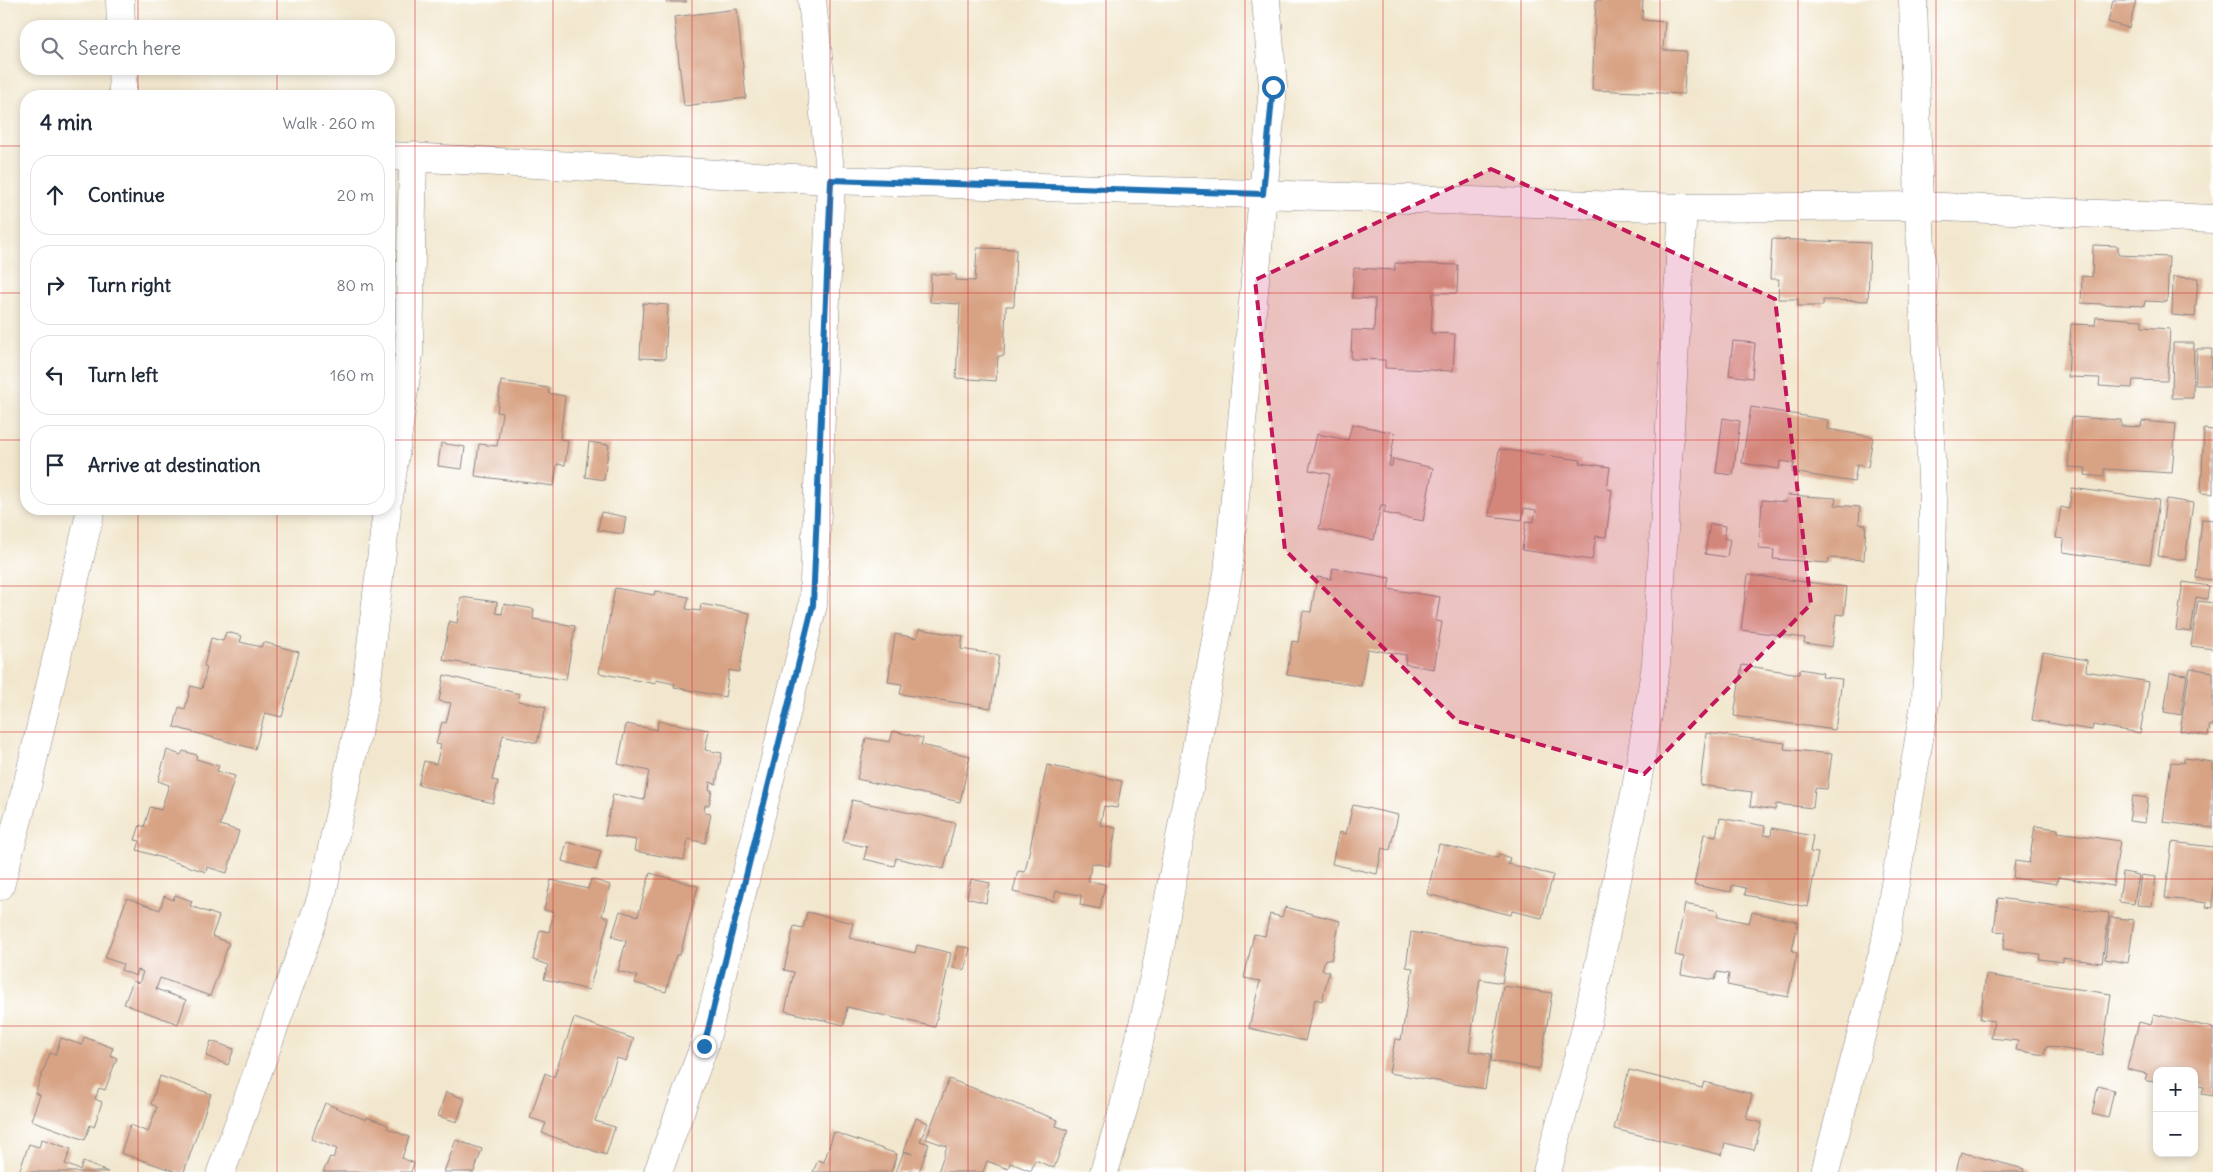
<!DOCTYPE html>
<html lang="en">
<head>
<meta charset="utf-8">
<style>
  body { margin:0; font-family:Delius,sans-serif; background:#f6f6f7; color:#1f2937 }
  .controls { position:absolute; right:15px; bottom:15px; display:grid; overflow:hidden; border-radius:10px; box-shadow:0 2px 8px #0003 }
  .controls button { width:45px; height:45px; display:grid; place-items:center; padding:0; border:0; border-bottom:1px solid #e0e1e3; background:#fff; color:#1f2937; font:25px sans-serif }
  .stop { position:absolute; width:15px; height:15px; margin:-11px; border:4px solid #1f6fb2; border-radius:50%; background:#fff }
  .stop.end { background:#1f6fb2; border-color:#fff; box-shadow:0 1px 5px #0008 }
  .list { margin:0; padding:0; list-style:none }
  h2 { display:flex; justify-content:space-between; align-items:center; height:65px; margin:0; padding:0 20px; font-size:21px }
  h2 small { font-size:16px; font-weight:400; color:#747a83 }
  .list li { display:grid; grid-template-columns:32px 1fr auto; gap:15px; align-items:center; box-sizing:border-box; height:80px; margin:0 10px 10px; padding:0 10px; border:1px solid #e0e1e3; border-radius:20px }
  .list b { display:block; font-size:19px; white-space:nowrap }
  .list em { font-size:16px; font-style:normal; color:#747a83 }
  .icon { flex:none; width:28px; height:28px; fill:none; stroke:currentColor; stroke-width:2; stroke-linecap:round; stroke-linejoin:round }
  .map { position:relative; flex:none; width:2213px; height:1172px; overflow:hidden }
  .search { position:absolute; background:#fff; box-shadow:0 2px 8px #0003; left:20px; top:20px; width:375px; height:55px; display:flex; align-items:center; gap:12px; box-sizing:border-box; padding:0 18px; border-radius:20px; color:#747a83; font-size:19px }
  .panel { position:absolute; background:#fff; box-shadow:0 2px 8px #0003; left:20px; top:90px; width:375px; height:425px; border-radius:20px }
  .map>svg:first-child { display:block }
  .building { fill:#d8a384 }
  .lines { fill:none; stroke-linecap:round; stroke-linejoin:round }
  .minor-casing { stroke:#8a8484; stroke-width:29 }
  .minor { stroke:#fff; stroke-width:28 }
  .route { stroke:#1f6fb2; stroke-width:6 }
  .marked { fill:#c2185b; fill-opacity:0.2; stroke:#c2185b; stroke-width:4; stroke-dasharray:10 6; stroke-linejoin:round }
  .grid { fill:none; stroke:#d62828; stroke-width:1; stroke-opacity:0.55 }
</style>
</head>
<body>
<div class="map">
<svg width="2213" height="1172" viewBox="0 0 2213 1172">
  <rect width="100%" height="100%" fill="#fff"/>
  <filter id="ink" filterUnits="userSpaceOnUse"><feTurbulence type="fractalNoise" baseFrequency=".02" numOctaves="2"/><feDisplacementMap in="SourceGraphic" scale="10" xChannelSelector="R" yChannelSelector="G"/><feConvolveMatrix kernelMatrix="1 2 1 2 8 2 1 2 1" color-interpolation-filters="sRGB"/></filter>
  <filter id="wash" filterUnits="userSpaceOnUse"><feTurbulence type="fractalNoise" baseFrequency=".0096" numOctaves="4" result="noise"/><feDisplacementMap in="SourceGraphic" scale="20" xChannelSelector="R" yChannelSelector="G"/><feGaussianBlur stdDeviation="1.12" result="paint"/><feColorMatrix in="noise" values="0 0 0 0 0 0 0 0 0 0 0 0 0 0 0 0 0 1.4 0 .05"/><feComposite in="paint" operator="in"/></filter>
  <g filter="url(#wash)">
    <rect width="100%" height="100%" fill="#f2e7ce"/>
    <g id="blocks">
      <!-- building -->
      <g class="building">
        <rect x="666" y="0" width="20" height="2"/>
        <polygon points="1596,0 1643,0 1642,20 1665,22 1663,50 1686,51 1684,94 1592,90"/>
        <polygon points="2113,0 2136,0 2129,28 2108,22"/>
        <polygon points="737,9 746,98 684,106 674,17"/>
        <polygon points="1772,239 1870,243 1868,301 1823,300 1823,306 1798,306 1798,299 1778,299 1779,279 1770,279"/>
        <polygon points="2093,245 2118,246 2118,255 2169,257 2167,302 2145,301 2144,306 2081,303 2082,276 2092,277"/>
        <polygon points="977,248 1016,249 1014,306 1006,306 1004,356 998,356 996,381 956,378 960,304 930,302 931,274 956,275 956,280 975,281"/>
        <polygon points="1395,263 1458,265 1457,293 1433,293 1431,333 1455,334 1453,371 1385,368 1385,360 1351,359 1352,330 1374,331 1375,299 1352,298 1354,268 1395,270"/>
        <polygon points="2173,277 2198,278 2195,317 2172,315"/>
        <polygon points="643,303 668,305 665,359 640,358"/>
        <polygon points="2096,317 2142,320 2142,327 2170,329 2167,381 2133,380 2132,388 2099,386 2100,378 2068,377 2071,324 2095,325"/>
        <polygon points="1733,341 1755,343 1752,378 1729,375"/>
        <polygon points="2173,343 2194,343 2193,398 2172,398"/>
        <polygon points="2197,349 2212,349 2211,385 2195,385"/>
        <polygon points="501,381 549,388 548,393 565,396 560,439 568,440 565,465 557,464 554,486 475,476 479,444 497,446 502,413 497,412"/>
        <polygon points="1751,407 1828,420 1827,429 1873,437 1868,467 1857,465 1854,482 1792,472 1794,463 1780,461 1779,469 1742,463"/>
        <polygon points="2072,417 2121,420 2121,426 2141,427 2142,421 2176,424 2172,473 2104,469 2104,477 2085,475 2086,468 2068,467"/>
        <polygon points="1723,418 1740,421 1733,475 1716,473"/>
        <polygon points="1352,424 1395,433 1389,466 1392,466 1393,459 1433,468 1423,521 1384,513 1386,505 1381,505 1374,540 1319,529 1330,474 1309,470 1317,434 1348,440"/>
        <polygon points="2204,429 2213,430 2213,494 2201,493"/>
        <polygon points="589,442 609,445 604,480 585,477"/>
        <polygon points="441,443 465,447 462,469 438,466"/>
        <polygon points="1499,449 1581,460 1580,463 1610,467 1607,489 1612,490 1606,537 1596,536 1592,560 1522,550 1526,521 1534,522 1536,510 1524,508 1522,520 1489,516"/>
        <polygon points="2072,488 2159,500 2150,564 2063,552 2064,539 2056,538 2061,507 2069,509"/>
        <polygon points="1787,495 1836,498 1835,505 1860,507 1859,524 1866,525 1864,560 1829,558 1828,563 1773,559 1774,550 1759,549 1762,500 1786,502"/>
        <polygon points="2166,499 2193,503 2185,560 2158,556"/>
        <polygon points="601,512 626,517 623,534 598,530"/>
        <polygon points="2202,519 2213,520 2213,580 2196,578"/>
        <polygon points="1710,524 1726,526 1724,539 1730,539 1727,557 1705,554"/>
        <polygon points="1333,568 1390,578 1388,589 1440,597 1436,621 1442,622 1434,669 1405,664 1406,655 1367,649 1361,686 1287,675 1292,641 1298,642 1303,611 1311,612 1317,577 1331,579"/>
        <polygon points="1748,575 1847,587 1844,615 1836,614 1832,647 1804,643 1805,638 1741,630"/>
        <polygon points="2183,582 2209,586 2207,599 2196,597 2191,632 2176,630"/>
        <polygon points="615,588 654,595 655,591 689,597 686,609 700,611 701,604 750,613 739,672 729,670 725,697 674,687 675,684 656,680 656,684 599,673"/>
        <polygon points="461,597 497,602 496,613 502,614 504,604 534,609 533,619 575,626 566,680 443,660 449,621 457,623"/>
        <polygon points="2198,601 2213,603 2213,649 2191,646"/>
        <polygon points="919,629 963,636 961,649 999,655 991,708 900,694 902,684 888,682 895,634 917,638"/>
        <polygon points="226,632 242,636 240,642 261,647 263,642 299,652 282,717 265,713 255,749 174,727 179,707 185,709 191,686 202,689 207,667 204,666 211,638 223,641"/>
        <polygon points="2043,652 2087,660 2086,671 2149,682 2140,733 2093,725 2092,730 2032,720"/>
        <polygon points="1742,665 1799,674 1800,669 1823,673 1822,677 1842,679 1835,730 1734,716"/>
        <polygon points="2190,668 2213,672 2213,726 2210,725 2208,736 2180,731"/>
        <polygon points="2170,673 2187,675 2181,715 2164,712"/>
        <polygon points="444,675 520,694 518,701 546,707 537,743 503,735 492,780 498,781 493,803 418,785 424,761 436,764 441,745 436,744 442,722 446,723 451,703 439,701"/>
        <polygon points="658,721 709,730 705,750 722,753 716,784 710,782 709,790 712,790 709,805 705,805 704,812 711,814 705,843 688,839 684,860 634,851 636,840 605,835 613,794 644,800 649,771 618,764 626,724 657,730"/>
        <polygon points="893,731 923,738 921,745 970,756 960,802 857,779 866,738 890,742"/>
        <polygon points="1706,733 1785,743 1784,749 1832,754 1827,789 1815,788 1813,808 1776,804 1775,810 1750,806 1752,792 1700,785"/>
        <polygon points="167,750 181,755 183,751 197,755 196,759 219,766 217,771 235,776 220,825 239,831 227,873 207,867 206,872 137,850 140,841 135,840 140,825 144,827 150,807 161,810 169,785 158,781"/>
        <polygon points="2184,758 2213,762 2213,828 2163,822 2171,762 2184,763"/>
        <polygon points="1047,765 1122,781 1117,808 1104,806 1100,825 1116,828 1109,866 1092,863 1088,881 1105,884 1100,909 1080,905 1081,895 1056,891 1054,901 1013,892 1018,871 1025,872"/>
        <polygon points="2133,796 2148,798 2145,823 2129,821"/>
        <polygon points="852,800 955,823 944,869 896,858 894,866 864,859 867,847 843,842"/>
        <polygon points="1353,805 1398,815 1390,850 1382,848 1377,874 1332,864 1339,832 1346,834"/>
        <polygon points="1720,818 1765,826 1764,835 1771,836 1772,828 1813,836 1810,852 1818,853 1808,907 1745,895 1746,888 1732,885 1731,892 1694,885 1704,834 1716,836"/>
        <polygon points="2035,826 2058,829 2058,832 2120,841 2113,886 2058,877 2057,884 2013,878 2015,861 2029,863"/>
        <polygon points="567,842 601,851 596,870 562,861"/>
        <polygon points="2172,842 2213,847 2213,908 2206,907 2207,903 2165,898"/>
        <polygon points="1439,844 1498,858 1499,854 1510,858 1508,864 1553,875 1542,918 1512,911 1511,915 1427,894"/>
        <polygon points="2123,872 2139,875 2134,904 2119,902"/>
        <polygon points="650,873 698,886 680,955 676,955 666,992 635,983 637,976 618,971 626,941 612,937 620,911 638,916"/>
        <polygon points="2141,875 2156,877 2152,906 2137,905"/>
        <polygon points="591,879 610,885 602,916 609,918 589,990 544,979 548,965 533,960 540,930 549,932 554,912 544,910 551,880 588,889"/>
        <polygon points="971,879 990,883 986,903 967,898"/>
        <polygon points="175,895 192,901 190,906 219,916 212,936 229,943 210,996 160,978 156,989 186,1000 178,1024 124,1004 133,981 139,983 143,972 138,970 136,976 121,970 123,964 105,958 127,898 160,910 164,896 173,900"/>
        <polygon points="1998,898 2109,913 2102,963 2063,958 2063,962 2039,959 2040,954 2003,949 2006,932 1994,931"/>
        <polygon points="1685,904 1718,911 1717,916 1749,923 1752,912 1798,922 1792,951 1797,953 1788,997 1727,985 1729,974 1717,972 1715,980 1681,974 1684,957 1675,955"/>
        <polygon points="1285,907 1340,921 1331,960 1325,959 1322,970 1329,972 1322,1001 1315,999 1305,1041 1249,1028 1260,981 1244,978 1254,934 1265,936 1270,914 1282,917"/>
        <polygon points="807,912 853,923 849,938 915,953 917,945 951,953 935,1027 847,1007 844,1025 785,1011 794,972 784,970 794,926 803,928"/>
        <polygon points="2110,917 2134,920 2128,963 2105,959"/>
        <polygon points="1411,932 1508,948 1502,983 1480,979 1469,1051 1491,1054 1485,1089 1389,1073 1395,1039 1401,1040 1407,1003 1413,968 1406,967"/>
        <polygon points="958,946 970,948 965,970 953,968"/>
        <polygon points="1986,975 2111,994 2102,1055 2046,1046 2044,1055 2016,1050 2018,1041 1991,1038 1994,1021 1980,1019"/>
        <polygon points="1503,986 1552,993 1540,1069 1491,1061"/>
        <polygon points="2154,1014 2213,1028 2213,1096 2202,1094 2204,1087 2194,1085 2194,1071 2157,1071 2157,1083 2145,1080 2147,1074 2127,1069 2139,1022 2151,1025"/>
        <polygon points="574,1018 634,1039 626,1061 617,1058 595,1121 615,1127 606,1155 542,1133 546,1123 530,1118 545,1073 554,1077"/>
        <polygon points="84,1037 113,1048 110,1055 117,1058 105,1090 99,1088 95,1099 102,1102 94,1127 90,1125 85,1140 31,1120 40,1095 35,1093 50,1053 55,1055 61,1038 82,1045"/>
        <polygon points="211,1041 234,1049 228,1065 206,1056"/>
        <polygon points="1629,1070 1702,1088 1704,1082 1752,1094 1746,1119 1762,1123 1754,1150 1725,1143 1722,1155 1614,1129"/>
        <polygon points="160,1076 211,1094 184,1172 177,1172 121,1153 130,1125 148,1132 157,1107 151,1104"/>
        <polygon points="949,1079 1058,1120 1056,1126 1068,1130 1054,1168 1035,1160 1031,1171 1010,1163 1008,1169 987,1161 983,1172 938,1172 947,1146 926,1139"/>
        <polygon points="2098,1086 2114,1090 2108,1118 2092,1114"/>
        <polygon points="446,1092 465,1099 457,1122 438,1116"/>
        <polygon points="325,1103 366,1120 367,1117 388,1125 387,1128 409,1137 402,1158 414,1163 411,1172 323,1172 330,1157 333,1158 337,1149 311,1139"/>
        <polygon points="916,1118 928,1123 920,1141 929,1144 919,1172 910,1170 910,1172 896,1172 904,1151 912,1154 904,1151"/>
        <polygon points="834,1132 897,1154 891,1172 813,1172 818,1160 824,1162"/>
        <polygon points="42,1139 71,1149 65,1164 80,1170 83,1162 108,1172 19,1172 29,1144 39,1147"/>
        <polygon points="456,1140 482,1149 474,1172 444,1172"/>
        <polygon points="1961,1152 2024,1169 2023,1172 1956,1172"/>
      </g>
    </g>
  </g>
  <g filter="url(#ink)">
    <use href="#blocks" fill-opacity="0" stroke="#8a8484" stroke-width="1"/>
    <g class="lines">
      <!-- minor casing -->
      <g class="minor-casing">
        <g id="minor">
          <polyline points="120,0 121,26"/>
          <polyline points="122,69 123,96"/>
          <polyline points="389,156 831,180 1683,208 1919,206 2213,219"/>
          <polyline points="389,497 409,354 413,156"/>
          <polyline points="0,886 28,782 91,509"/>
          <polyline points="221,1172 321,899 365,697 387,509"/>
          <polyline points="658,1172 704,1046 813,605 831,180 812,0"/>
          <polyline points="1104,1172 1124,1107 1157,964 1228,573 1273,87 1266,0"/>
          <polyline points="1547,1172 1585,1032 1636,789 1656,664 1683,208"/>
          <polyline points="1825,1172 1885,945 1926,697 1932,568 1933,501 1919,206 1913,0"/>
        </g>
      </g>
      <!-- minor -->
      <use href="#minor" class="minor"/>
    </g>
  </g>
  <g class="lines" filter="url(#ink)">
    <!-- route -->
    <polyline class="route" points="704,1046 813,605 831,180 1263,194 1273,87"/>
  </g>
  <!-- marked area -->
  <path class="marked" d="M 1491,169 L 1775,299 L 1811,604 L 1644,774 L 1457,721 L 1285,550 L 1255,280 Z"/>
  <!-- grid -->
  <path class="grid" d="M 138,0 L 138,26M 277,0 L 277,26M 415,0 L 415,1172M 553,0 L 553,1172M 692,0 L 692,1172M 830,0 L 830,1172M 968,0 L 968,1172M 1106,0 L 1106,1172M 1245,0 L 1245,1172M 1383,0 L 1383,1172M 1521,0 L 1521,1172M 1660,0 L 1660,1172M 1798,0 L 1798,1172M 1936,0 L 1936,1172M 2075,0 L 2075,1172M 138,69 L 138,96M 277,69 L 277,96M 0,146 L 26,146M 389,146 L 2213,146M 0,293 L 26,293M 389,293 L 2213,293M 0,440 L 26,440M 389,440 L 2213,440M 138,509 L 138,1172M 277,509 L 277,1172M 0,586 L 2213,586M 0,732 L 2213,732M 0,879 L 2213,879M 0,1026 L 2213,1026"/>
</svg>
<div class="controls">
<button>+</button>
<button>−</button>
</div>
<div class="stop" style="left:1273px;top:87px"></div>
<div class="stop end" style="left:704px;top:1046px"></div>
<div class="search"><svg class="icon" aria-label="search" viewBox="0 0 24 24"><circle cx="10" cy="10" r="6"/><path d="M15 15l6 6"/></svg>Search here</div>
<section class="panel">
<h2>4 min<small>Walk · 260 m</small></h2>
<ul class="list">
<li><svg class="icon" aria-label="ahead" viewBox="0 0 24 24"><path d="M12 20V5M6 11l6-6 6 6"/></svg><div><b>Continue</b></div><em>20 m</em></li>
<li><svg class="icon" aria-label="right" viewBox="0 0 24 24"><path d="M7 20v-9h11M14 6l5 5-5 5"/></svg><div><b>Turn right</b></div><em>80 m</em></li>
<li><svg class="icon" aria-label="left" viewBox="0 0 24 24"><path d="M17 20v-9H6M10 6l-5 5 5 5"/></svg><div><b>Turn left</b></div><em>160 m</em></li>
<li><svg class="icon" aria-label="arrive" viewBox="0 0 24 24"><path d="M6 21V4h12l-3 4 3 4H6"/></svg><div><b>Arrive at destination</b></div></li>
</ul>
</section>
</div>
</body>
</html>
